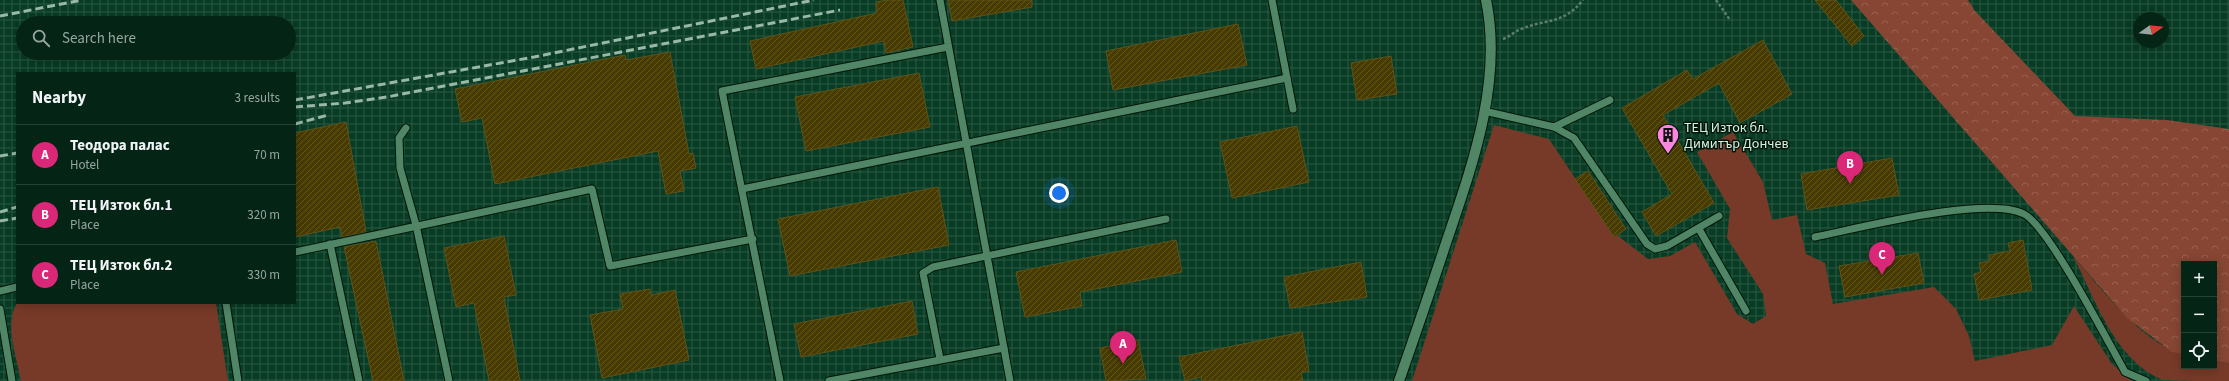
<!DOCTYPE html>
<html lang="en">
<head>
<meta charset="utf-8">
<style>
  body { margin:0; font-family:"Source Sans 3",sans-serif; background:#0d2d1f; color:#f1f3f6 }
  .controls { position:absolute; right:12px; bottom:12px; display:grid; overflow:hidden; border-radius:0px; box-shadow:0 2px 10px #0003 }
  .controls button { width:36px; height:36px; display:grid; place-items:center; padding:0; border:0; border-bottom:1px solid #254235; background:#042516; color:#f1f3f6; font:20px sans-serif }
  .compass { position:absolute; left:2133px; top:12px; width:36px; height:36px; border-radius:50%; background:#042516; box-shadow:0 2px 10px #0003; rotate:75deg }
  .you { position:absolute; left:1059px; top:193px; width:14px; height:14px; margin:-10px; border:3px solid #fff; border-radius:50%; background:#1a73e8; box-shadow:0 0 0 6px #1a73e833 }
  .badge { display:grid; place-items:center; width:26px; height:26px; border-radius:50%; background:#db2777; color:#fff; font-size:13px; font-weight:700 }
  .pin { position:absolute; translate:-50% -33px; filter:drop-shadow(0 1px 2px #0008) }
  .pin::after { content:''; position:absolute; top:21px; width:14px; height:12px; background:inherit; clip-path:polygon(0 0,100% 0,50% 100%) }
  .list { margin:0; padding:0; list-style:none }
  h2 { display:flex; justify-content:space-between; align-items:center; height:52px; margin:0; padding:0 16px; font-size:17px }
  h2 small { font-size:13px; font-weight:400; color:#97a5a1 }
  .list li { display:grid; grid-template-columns:26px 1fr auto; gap:12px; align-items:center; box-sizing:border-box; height:60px; padding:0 16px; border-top:1px solid #254235 }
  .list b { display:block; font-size:15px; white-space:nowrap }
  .list p { margin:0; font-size:13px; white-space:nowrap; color:#97a5a1 }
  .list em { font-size:13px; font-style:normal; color:#97a5a1 }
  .icon { flex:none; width:22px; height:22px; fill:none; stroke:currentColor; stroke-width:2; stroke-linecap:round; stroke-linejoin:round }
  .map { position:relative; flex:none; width:2229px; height:381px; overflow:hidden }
  .search { position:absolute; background:#042516; box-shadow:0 2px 10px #0003; left:16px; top:16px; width:280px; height:44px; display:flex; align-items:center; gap:10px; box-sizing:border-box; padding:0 14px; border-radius:22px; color:#97a5a1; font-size:15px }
  .panel { position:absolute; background:#042516; box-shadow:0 2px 10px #0003; left:16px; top:72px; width:280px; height:232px; border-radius:0px }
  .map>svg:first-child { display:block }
  .industrial { fill:url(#industrial-grid); fill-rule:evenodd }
  .grass { fill:#773a28 }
  .forest { fill:url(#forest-crowns) }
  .building { fill:url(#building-hatch); stroke:#5d521b }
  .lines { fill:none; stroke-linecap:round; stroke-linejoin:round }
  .lane-casing { stroke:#001709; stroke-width:9 }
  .street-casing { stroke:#001709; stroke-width:12 }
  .path { stroke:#5a7e6b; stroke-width:2.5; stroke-dasharray:3 2; stroke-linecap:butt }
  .lane { stroke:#508566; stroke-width:7 }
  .street { stroke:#508566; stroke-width:10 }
  .rail { stroke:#99b8a6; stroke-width:3; stroke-dasharray:8 4; stroke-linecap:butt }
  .labels { text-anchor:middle; stroke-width:3; stroke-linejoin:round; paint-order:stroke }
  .poi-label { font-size:14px; fill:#d7f2e1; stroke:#02160b; text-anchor:start }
</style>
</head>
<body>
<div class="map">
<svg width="2229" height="381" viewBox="0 0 2229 381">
  <defs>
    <pattern id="industrial-grid" width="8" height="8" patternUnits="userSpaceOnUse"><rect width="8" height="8" fill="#083c24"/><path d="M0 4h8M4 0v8" fill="none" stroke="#2b5944"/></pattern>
    <pattern id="forest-crowns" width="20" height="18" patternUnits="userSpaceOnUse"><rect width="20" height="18" fill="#864633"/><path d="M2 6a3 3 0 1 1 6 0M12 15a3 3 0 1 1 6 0" fill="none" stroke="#966150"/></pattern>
    <pattern id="building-hatch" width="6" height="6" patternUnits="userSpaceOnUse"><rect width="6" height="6" fill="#473b00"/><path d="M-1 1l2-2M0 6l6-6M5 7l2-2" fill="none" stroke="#615825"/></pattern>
  </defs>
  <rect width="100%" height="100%" fill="#06311d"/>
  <!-- industrial -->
  <path class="industrial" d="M 0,0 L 2229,0 L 2229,381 L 0,381 ZM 2139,18 L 2163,18 L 2163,42 L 2139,42 ZM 23,23 L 289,23 L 289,53 L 23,53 ZM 17,73 L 295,73 L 295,303 L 17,303 ZM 2184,264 L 2214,264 L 2214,366 L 2184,366 Z"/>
  <!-- grass -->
  <g class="grass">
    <polygon points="1494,125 1549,139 1609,229 1648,259 1670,256 1695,242 1737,314 1753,324 1766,316 1763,294 1727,238 1730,209 1697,152 1733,132 1763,182 1772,220 1797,215 1806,254 1825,263 1833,304 1934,287 1956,309 1969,336 1975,361 2052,345 2074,306 2112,364 2132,381 1412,381"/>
    <path d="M 2073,256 C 2100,287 2143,345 2184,354 L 2184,366 L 2214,366 L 2214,361 L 2229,363 L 2229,381 C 2218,381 2169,381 2162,380 C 2114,359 2095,299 2073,256 Z"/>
    <path d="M 17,303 L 216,303 L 228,381 L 21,381 C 17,358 4,324 17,303 Z"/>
  </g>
  <!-- forest -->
  <polygon class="forest" points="1851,0 1968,0 1975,11 2075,116 2167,120 2229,129 2229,363 2214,361 2214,264 2184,264 2184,354 2172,352 2127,318"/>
  <!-- building -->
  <g class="building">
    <polygon points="887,0 903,0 913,47 886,53 884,41 756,69 750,41 877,13 876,2"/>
    <polygon points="948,0 1032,0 1032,7 952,21"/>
    <polygon points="1815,0 1836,0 1864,36 1852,46"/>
    <polygon points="1238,24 1247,65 1113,90 1106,51"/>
    <polygon points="1763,40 1792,94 1740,123 1719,83 1663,115 1714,203 1656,236 1642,212 1672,194 1622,108 1687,70 1693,79"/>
    <polygon points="670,52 689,154 693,153 696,168 680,171 684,191 666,194 658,151 495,184 482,118 462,122 455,89 625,55 626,60"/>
    <polygon points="1391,56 1397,94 1357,100 1351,63"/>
    <polygon points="919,73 930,127 806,151 795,97"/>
    <polygon points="346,122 366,232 342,237 340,227 295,237 295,133"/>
    <polygon points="1297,126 1309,182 1232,198 1220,142"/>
    <polygon points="1892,158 1899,195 1807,210 1801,174"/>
    <polygon points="1588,171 1626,229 1614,237 1575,179"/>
    <polygon points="938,187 949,245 790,276 778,219"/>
    <polygon points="504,236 516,295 504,297 520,381 489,381 474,303 456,307 444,248"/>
    <polygon points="1176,240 1182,272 1080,292 1082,306 1025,317 1016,272"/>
    <polygon points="2023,240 2032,290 1979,300 1974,274 1981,272 1979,263 1990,261 1989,255 2010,251 2008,243"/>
    <polygon points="376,241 404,381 373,381 344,247"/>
    <polygon points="1918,253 1924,283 1845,297 1839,266"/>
    <polygon points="1361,262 1367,297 1290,308 1284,277"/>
    <polygon points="650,289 651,295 675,290 689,360 602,378 590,315 623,309 620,294"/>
    <polygon points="912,301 918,334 801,357 794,324"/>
    <polygon points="1302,332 1309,371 1301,373 1303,381 1202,381 1201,377 1185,381 1179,357"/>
    <polygon points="1138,340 1146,379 1106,381 1100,348"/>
  </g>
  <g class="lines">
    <!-- lane casing -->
    <g class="lane-casing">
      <g id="lane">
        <polyline points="940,0 1010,381"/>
        <polyline points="1272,0 1293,109"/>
        <polyline points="1484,111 1554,127 1574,138 1647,244 1655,249 1667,246 1719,216"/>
        <polyline points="1554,127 1610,100"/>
        <polyline points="406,128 399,138 400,168 416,225 449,381"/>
        <polyline points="742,189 1287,78"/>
        <polyline points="1699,229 1746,311"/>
        <path d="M 1815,237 C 1859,228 1987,195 2024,214 C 2049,227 2108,342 2125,372 L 2146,381"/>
        <polyline points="330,244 359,381"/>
        <polyline points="295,252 592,189 610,266 753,239"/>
        <polyline points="0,291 17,287"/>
        <polyline points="226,303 238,381"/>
        <polyline points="0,309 12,381"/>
        <polyline points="940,359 923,273 933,267 1166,219"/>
        <polyline points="780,381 722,91 948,47"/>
        <polyline points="829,381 1004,348"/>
      </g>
    </g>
    <!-- street casing -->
    <g class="street-casing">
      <path id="street" d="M 1399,381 C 1415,335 1431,289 1446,243 C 1472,166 1503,82 1486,0"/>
    </g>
    <!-- path -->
    <g class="path">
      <polyline points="1716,0 1730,20"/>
      <path d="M 1503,39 C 1509,37 1514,32 1519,30 C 1545,18 1562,26 1583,0"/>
    </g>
    <!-- lane -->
    <use href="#lane" class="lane"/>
    <!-- street -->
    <use href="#street" class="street"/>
    <!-- rail -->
    <g class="rail">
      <polyline points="0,16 82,0"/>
      <polyline points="295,100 534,57 814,0"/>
      <polyline points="295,107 345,103 387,97 840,10"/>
      <polyline points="295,124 328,115"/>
      <polyline points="0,156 17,153"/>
      <polyline points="0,212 17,207"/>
      <polyline points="0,221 17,218"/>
    </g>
  </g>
  <!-- icons -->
  <defs>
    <g id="building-pin" transform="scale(1.15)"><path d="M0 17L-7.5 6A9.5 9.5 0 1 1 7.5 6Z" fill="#fe85e0" stroke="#02160b"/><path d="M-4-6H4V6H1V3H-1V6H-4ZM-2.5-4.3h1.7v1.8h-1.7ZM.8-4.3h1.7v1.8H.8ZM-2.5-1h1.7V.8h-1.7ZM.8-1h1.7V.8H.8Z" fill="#111"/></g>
  </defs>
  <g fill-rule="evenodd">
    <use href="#building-pin" x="1668" y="135"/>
  </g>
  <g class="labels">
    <!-- poi labels -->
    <g class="poi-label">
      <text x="1684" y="132">ТЕЦ Изток бл.<tspan x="1684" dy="16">Димитър Дончев</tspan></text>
    </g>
  </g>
</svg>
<div class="controls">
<button>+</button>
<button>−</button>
<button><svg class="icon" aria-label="locate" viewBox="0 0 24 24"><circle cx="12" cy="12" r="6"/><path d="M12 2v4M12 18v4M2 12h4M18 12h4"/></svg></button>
</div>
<svg class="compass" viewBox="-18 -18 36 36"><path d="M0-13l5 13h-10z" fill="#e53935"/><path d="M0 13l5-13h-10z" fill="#97a5a1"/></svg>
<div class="you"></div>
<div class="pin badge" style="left:1123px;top:364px">A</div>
<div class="pin badge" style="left:1850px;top:184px">B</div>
<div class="pin badge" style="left:1882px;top:275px">C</div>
<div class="search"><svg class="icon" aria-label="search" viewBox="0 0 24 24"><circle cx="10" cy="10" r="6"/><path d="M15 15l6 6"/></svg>Search here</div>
<section class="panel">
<h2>Nearby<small>3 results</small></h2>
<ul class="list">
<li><span class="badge">A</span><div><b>Теодора палас</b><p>Hotel</p></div><em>70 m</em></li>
<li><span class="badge">B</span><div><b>ТЕЦ Изток бл.1</b><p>Place</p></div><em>320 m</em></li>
<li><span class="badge">C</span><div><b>ТЕЦ Изток бл.2</b><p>Place</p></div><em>330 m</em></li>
</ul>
</section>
</div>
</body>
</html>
